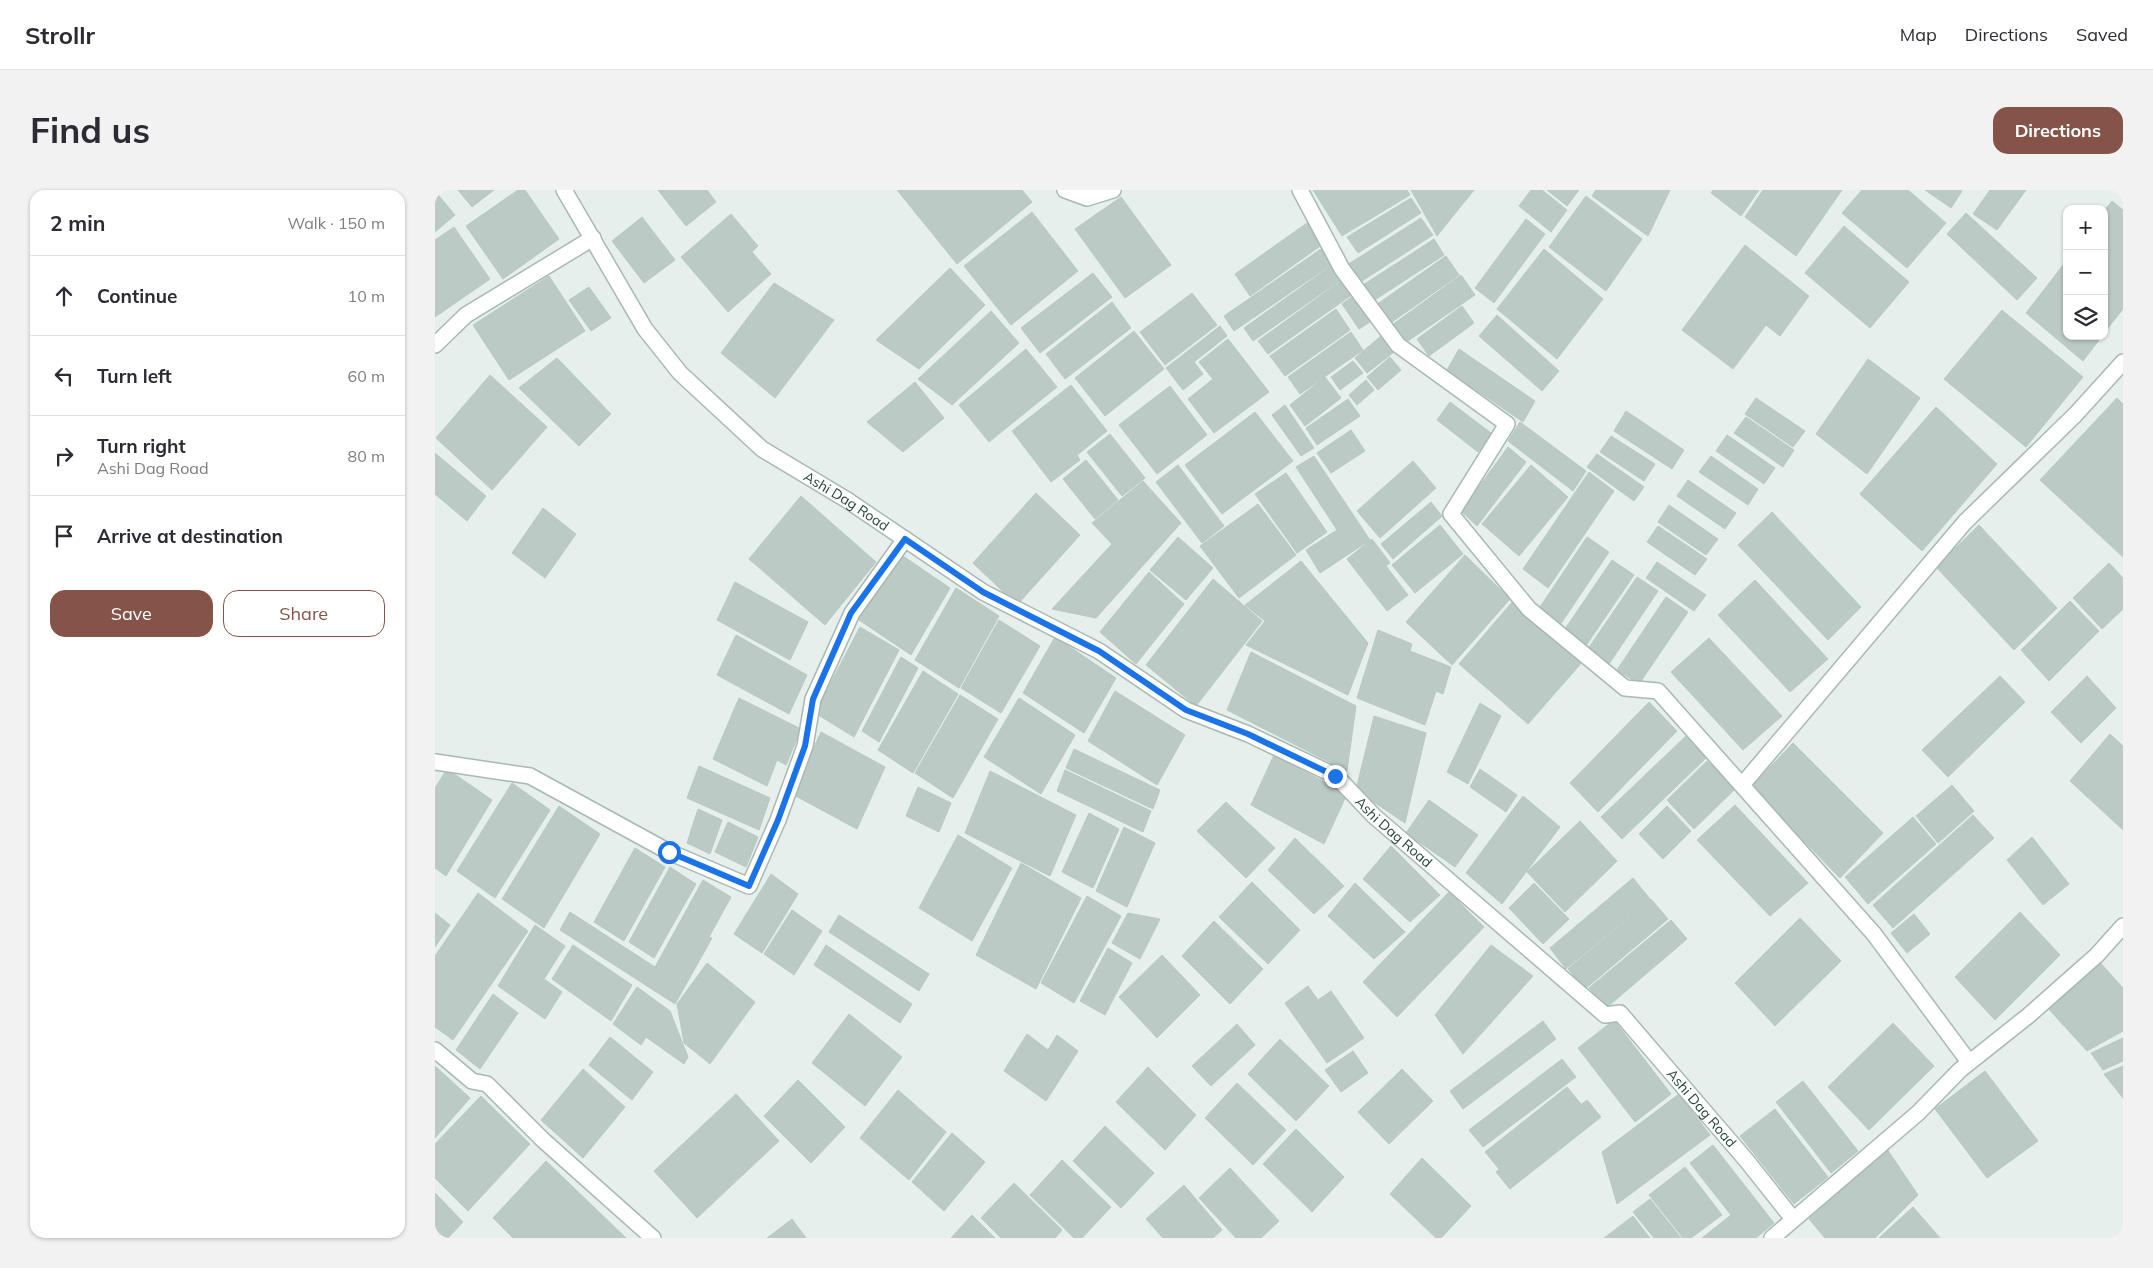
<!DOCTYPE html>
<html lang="en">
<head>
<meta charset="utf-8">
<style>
  body { margin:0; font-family:Mulish,sans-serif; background:#f2f2f3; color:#2b2b33 }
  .controls { position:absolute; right:15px; top:15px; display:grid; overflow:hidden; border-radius:10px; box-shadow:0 1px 4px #0004 }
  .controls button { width:45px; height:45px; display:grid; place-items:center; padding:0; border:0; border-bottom:1px solid #e1e1e2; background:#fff; color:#2b2b33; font:25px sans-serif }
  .stop { position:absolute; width:15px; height:15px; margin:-11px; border:4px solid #1a73e8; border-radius:50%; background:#fff }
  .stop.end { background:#1a73e8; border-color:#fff; box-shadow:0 1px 5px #0008 }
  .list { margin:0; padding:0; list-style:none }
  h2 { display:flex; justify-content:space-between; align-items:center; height:65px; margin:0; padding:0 20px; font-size:21px }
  h2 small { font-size:16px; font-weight:400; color:#7c7c81 }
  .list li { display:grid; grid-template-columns:32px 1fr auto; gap:15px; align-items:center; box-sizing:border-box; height:80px; padding:0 20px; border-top:1px solid #e1e1e2 }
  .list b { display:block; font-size:19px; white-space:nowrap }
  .list p { margin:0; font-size:16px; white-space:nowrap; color:#7c7c81 }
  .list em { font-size:16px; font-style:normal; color:#7c7c81 }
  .actions { display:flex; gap:10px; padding:15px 20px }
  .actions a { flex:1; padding:11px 0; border:1px solid #855347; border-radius:15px; text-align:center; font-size:18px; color:#855347 }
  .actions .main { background:#855347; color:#fff }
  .icon { flex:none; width:28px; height:28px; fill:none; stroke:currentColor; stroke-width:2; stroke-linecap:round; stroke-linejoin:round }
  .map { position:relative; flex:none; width:1688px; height:1048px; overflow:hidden; border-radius:15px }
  header { display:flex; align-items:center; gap:30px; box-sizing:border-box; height:70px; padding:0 25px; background:#fff; border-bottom:1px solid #e1e1e2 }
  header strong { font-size:24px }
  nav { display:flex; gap:28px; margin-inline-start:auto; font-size:18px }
  .intro { display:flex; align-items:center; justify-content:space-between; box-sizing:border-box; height:120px; padding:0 30px }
  h1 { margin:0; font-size:35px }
  .button { padding:12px 22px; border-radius:15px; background:#855347; color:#fff; font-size:18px; font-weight:700 }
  main { display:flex; gap:30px; padding:0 30px }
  aside { flex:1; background:#fff; border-radius:15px; box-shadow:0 1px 4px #0004 }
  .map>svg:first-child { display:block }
  .building { fill:#bbcac4; stroke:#b8c9c2 }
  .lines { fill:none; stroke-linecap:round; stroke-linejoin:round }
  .minor-casing { stroke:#a8b8b2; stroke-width:18 }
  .minor { stroke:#fff; stroke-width:15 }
  .route { stroke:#1a73e8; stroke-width:6 }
  .labels { text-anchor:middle; stroke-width:4.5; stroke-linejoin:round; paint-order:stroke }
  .street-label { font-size:14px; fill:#24423a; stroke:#f7fbf9 }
</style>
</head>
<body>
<header>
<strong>Strollr</strong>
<nav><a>Map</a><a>Directions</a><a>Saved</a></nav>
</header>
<div class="intro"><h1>Find us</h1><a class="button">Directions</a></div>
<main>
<aside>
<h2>2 min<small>Walk · 150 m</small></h2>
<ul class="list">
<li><svg class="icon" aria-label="ahead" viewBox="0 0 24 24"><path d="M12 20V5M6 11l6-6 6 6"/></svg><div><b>Continue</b></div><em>10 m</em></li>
<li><svg class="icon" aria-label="left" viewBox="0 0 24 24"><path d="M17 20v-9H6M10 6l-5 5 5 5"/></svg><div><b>Turn left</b></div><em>60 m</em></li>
<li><svg class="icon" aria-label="right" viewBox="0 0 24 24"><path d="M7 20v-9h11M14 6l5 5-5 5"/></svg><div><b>Turn right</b><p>Ashi Dag Road</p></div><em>80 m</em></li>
<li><svg class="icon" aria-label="arrive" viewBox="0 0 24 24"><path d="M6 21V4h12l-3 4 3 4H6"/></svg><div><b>Arrive at destination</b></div></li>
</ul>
<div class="actions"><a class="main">Save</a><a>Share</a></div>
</aside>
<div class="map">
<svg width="1688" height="1048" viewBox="0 0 1688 1048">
  <rect width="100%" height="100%" fill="#e6efeb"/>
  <!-- building -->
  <g class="building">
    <polygon points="23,0 59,0 37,17"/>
    <polygon points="83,0 90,0 124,49 68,89 31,36"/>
    <polygon points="223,0 272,0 281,12 251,36"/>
    <polygon points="462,0 587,0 597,12 522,74"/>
    <polygon points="878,0 972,0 975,5 907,46"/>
    <polygon points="976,0 1039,0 1002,46"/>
    <polygon points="1096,0 1107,0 1132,20 1116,42 1084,16"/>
    <polygon points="1112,0 1144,0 1132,16"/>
    <polygon points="1161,0 1235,0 1213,46 1157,6"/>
    <polygon points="1278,0 1324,0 1306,26 1276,3"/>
    <polygon points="1328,0 1407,0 1361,66 1310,27"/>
    <polygon points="1427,0 1473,0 1511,33 1472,78 1407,23"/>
    <polygon points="1490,0 1525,0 1527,1 1516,18"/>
    <polygon points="1555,0 1591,0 1562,40 1538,24"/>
    <polygon points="0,1 20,25 0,42"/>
    <polygon points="1151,6 1207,49 1171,101 1114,57"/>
    <polygon points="686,7 736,75 690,108 640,39"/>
    <polygon points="976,8 986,23 923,63 912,47"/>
    <polygon points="1677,11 1688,20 1688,119 1669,143 1669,21"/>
    <polygon points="597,22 643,81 576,135 529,76"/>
    <polygon points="1531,23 1602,88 1582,110 1512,44"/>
    <polygon points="296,24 323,56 317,62 336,84 293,122 246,67"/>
    <polygon points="207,27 240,70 209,93 177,51"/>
    <polygon points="986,28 998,45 924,93 912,75"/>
    <polygon points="1091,29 1110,44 1059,113 1040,98"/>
    <polygon points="872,33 888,54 815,106 800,84"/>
    <polygon points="1409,36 1474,92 1435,138 1370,83"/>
    <polygon points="19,37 55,89 0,127 0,50"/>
    <polygon points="999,49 1009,65 938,111 928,95"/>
    <polygon points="1310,55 1374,106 1345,146 1331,135 1298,179 1247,140"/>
    <polygon points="886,59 897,74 799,141 789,126"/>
    <polygon points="1109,59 1168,109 1122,169 1062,119"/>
    <polygon points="1011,66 1024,85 954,134 941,115"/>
    <polygon points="1632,70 1632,146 1667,146 1648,171 1591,123"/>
    <polygon points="897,75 907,89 818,151 809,138"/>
    <polygon points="515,78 550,115 484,179 441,150"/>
    <polygon points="658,83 677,107 605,163 586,138"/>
    <polygon points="1026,85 1040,105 970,153 957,135"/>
    <polygon points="114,86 150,141 74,190 38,135"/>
    <polygon points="907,90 918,104 833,164 823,151"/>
    <polygon points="339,93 399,130 340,208 286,163"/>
    <polygon points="154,97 176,128 156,141 134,110"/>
    <polygon points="757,103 782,135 730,175 705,142"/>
    <polygon points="918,106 935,132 924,139 907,114"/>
    <polygon points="677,112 696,138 630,189 611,164"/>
    <polygon points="1027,116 1039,133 994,166 982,149"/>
    <polygon points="901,119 915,140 850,186 835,166"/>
    <polygon points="1567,120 1648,187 1591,257 1509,189"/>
    <polygon points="556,121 584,153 517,215 483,189"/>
    <polygon points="1062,125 1124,181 1107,201 1044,146"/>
    <polygon points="785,136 792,146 759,172 768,184 748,200 731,178"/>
    <polygon points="699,141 729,179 670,226 640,188"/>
    <polygon points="916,142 928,160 865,204 853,187"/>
    <polygon points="946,146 959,162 932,183 920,168"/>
    <polygon points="793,149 834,202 779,243 753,209 778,189 764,172"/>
    <polygon points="591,159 622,197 554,252 524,215"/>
    <polygon points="1024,159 1100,211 1088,232 1012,180"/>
    <polygon points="955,167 966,180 943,200 932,187"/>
    <polygon points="122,168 176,224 144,256 84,198"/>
    <polygon points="1433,169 1485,208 1432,284 1381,244"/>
    <polygon points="918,171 928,183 905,200 896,187"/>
    <polygon points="55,185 112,237 57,300 1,248"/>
    <polygon points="890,187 906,208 870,236 855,215"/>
    <polygon points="931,190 939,200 922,215 914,205"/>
    <polygon points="480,192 509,228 468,262 432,232"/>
    <polygon points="636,195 672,241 642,265 645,270 616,292 577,241"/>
    <polygon points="735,196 772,245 722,284 684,235"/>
    <polygon points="1321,208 1370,241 1358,257 1310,224"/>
    <polygon points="1682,208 1688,214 1688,367 1605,290"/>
    <polygon points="913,209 925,226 882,255 871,238"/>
    <polygon points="1015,212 1056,243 1043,262 1002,230"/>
    <polygon points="850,215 879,258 866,266 837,225"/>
    <polygon points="1501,217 1562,274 1487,361 1425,304"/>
    <polygon points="1191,221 1249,260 1237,279 1179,241"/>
    <polygon points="820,222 858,271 787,324 750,275"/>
    <polygon points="1311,227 1359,260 1348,277 1299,243"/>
    <polygon points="1085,232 1151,281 1138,301 1073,251"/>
    <polygon points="916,240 930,261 896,283 882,263"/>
    <polygon points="675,244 710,288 687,306 652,262"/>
    <polygon points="1292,245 1340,278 1329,294 1281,261"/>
    <polygon points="1176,246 1220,274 1209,291 1165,262"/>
    <polygon points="1073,257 1091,272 1042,336 1026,321"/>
    <polygon points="0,263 51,306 32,331 0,304"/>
    <polygon points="1162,264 1209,297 1199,311 1152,277"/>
    <polygon points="879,266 935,350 885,383 871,360 902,340 861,277"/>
    <polygon points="1276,266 1323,299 1313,315 1264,282"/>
    <polygon points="651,270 683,310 660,329 628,289"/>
    <polygon points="978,271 1001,298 945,348 922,321"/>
    <polygon points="743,275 789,336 767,353 721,292"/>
    <polygon points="1096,275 1133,307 1084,366 1047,334"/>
    <polygon points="1154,282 1179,301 1113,398 1088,379"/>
    <polygon points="851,283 892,342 862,363 820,304"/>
    <polygon points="1253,290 1301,323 1290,339 1242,306"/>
    <polygon points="708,291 746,333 661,428 617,419 677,354 657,333"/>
    <polygon points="601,303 645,345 582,415 538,373"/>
    <polygon points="366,306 441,372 390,435 314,369"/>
    <polygon points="996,312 1007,326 958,369 946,354"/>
    <polygon points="823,314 861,365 804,408 765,356"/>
    <polygon points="1234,315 1283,349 1271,365 1223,332"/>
    <polygon points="108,318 141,344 110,388 77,363"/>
    <polygon points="1337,322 1426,417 1393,450 1303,355"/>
    <polygon points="1005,335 1028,364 980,403 957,375"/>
    <polygon points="1544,335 1622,418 1579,460 1501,377"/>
    <polygon points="1223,336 1272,369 1260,385 1212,352"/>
    <polygon points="743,347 778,378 751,410 715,380"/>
    <polygon points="1152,347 1174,362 1125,435 1103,420"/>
    <polygon points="937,349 955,373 951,376 973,405 952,421 912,369"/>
    <polygon points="1030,365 1075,409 1017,475 971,432"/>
    <polygon points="468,366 515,398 476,465 424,430 435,410"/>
    <polygon points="1177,370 1199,385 1150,457 1128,442"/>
    <polygon points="866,371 933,453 913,505 811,455 830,431 810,415"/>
    <polygon points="1222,372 1271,405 1259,421 1211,388"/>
    <polygon points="1674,373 1688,388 1688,419 1667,439 1638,408"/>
    <polygon points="714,382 749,414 701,474 665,442"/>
    <polygon points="1202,387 1223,401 1174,474 1153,459"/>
    <polygon points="778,389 827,431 761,516 711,475"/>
    <polygon points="1320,390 1393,469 1355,502 1283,425"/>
    <polygon points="300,392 373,432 355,470 282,430"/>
    <polygon points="521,398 564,426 524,498 480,470"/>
    <polygon points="1231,407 1253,422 1204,494 1182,480"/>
    <polygon points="1079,410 1149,470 1093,534 1024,474"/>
    <polygon points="1635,411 1664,441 1614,491 1586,460"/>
    <polygon points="564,430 605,456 566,523 526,498"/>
    <polygon points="425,437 464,460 419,547 380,523"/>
    <polygon points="943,440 977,454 975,461 1016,477 1008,504 1001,501 990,535 922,508"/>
    <polygon points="301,445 372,485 354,524 282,485"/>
    <polygon points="620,447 681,488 649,543 588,503"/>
    <polygon points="1274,448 1347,526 1308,560 1236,482"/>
    <polygon points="816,462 921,516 912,581 792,520"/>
    <polygon points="466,467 483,478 444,552 427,541"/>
    <polygon points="488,481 523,504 478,583 443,560"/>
    <polygon points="1565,486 1590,512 1513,587 1487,560"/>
    <polygon points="1652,486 1681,518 1646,553 1616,522"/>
    <polygon points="680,501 750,545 722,595 653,551"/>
    <polygon points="525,505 563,529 518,608 480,583"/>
    <polygon points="304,508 366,539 351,575 342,570 332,596 278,569"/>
    <polygon points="584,508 640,545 606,604 549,567"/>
    <polygon points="1214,512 1242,541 1163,622 1135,593"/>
    <polygon points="1045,513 1066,526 1033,594 1012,582"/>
    <polygon points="939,526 991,543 970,633 921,600"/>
    <polygon points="386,542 450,577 422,639 357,604"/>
    <polygon points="1675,544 1688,556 1688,640 1635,591"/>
    <polygon points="1251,546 1271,568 1187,649 1166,627"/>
    <polygon points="1358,553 1448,643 1405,688 1316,597"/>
    <polygon points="639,559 725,600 718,619 631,578"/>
    <polygon points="839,565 912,604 889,654 816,615"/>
    <polygon points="1272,571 1300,599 1259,639 1232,610"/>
    <polygon points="264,576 335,608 324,640 252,608"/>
    <polygon points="12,579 57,610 11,686 0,678 0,598"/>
    <polygon points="1045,579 1082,605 1071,622 1035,597"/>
    <polygon points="630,580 716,621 708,642 622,601"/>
    <polygon points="555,581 641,625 615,686 530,643"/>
    <polygon points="77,593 115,620 60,708 22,681"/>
    <polygon points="1517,595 1539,621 1503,653 1481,626"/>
    <polygon points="483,597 516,613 504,642 471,626"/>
    <polygon points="1088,606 1125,637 1067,714 1031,683"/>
    <polygon points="994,610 1043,645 1020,677 971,643"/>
    <polygon points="791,612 840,658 811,688 762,641"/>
    <polygon points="1300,615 1373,693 1335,726 1262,650"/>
    <polygon points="124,616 165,644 109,738 67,709"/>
    <polygon points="1232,616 1256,641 1228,669 1204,644"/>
    <polygon points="263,619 287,630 275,664 252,653"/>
    <polygon points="654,623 684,639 658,698 627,682"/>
    <polygon points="1538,625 1559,648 1458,738 1438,715"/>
    <polygon points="1478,627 1501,654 1433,714 1410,687"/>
    <polygon points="1145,631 1182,671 1130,722 1092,682"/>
    <polygon points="293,632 323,647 311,677 280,662"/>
    <polygon points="689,637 720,653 692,717 661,701"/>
    <polygon points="523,645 577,678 537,751 484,718"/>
    <polygon points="1597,647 1634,694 1608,715 1572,670"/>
    <polygon points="860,648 909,696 879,724 833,680"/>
    <polygon points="956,656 1005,705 975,732 928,689"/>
    <polygon points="200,658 230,677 189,751 159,732"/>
    <polygon points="586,673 646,708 601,799 541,765"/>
    <polygon points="235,677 261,694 219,768 194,752"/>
    <polygon points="336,684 363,704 327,763 299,744"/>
    <polygon points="1198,688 1215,709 1131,779 1115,758"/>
    <polygon points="268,690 296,707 274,747 277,748 240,814 125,740 135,722 220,777"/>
    <polygon points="817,692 865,740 833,774 784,727"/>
    <polygon points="920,693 970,742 939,769 893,726"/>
    <polygon points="1099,693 1134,729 1108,754 1074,718"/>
    <polygon points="1014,702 1049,737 962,827 928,792"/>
    <polygon points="43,703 93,741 18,850 0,837 0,766"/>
    <polygon points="652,706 686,726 639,813 606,793"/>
    <polygon points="1216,709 1233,729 1150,799 1133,779"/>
    <polygon points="357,720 387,741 359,785 329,764"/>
    <polygon points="1585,722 1625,765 1560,830 1520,787"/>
    <polygon points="0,723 15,735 0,757"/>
    <polygon points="693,723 725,729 705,769 677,753"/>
    <polygon points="1479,724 1495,744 1472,763 1456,743"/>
    <polygon points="404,725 494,784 484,801 394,742"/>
    <polygon points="1365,728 1406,771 1340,836 1300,793"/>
    <polygon points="1236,730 1252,749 1171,818 1154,798"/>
    <polygon points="779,731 828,779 795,814 747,766"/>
    <polygon points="100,735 130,756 109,789 127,802 110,829 63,796"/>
    <polygon points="138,755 197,795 176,831 117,789"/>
    <polygon points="391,755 477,814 465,833 379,775"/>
    <polygon points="1056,755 1098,786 1028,864 1000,825"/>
    <polygon points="673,758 697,773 670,825 645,811"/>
    <polygon points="727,765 765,805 722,848 684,807"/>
    <polygon points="1662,769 1688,798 1688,841 1652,861 1611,816"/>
    <polygon points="272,773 320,812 275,874 249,853 242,814"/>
    <polygon points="873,796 883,810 896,801 929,848 892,873 850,813"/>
    <polygon points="202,797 235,821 253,867 249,874 211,847 206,855 178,834"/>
    <polygon points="58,804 83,823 45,879 21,860"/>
    <polygon points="414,824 467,867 430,916 377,873"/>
    <polygon points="1179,830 1236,904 1200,932 1143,858"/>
    <polygon points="1108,831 1121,849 1028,919 1015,901"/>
    <polygon points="1458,833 1499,876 1434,940 1393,897"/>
    <polygon points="802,834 820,855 776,896 757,876"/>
    <polygon points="592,844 613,860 622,845 643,861 611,911 569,881"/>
    <polygon points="175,847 218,882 197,910 154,875"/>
    <polygon points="1688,848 1688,871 1668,880 1656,863"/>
    <polygon points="845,849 894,896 861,931 813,884"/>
    <polygon points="918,861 933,883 906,902 890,880"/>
    <polygon points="1127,869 1141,887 1048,957 1034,940"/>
    <polygon points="0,876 35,908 0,948"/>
    <polygon points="1688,876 1688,908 1669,884"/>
    <polygon points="713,877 761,925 730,960 681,912"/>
    <polygon points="148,879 190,917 148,968 106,930"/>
    <polygon points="967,879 998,911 954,954 923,922"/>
    <polygon points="1550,881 1603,951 1552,988 1500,919"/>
    <polygon points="363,890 410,937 376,973 329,926"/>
    <polygon points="1368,891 1423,961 1396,983 1341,912"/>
    <polygon points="802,893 851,940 818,975 770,928"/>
    <polygon points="1132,897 1146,914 1064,979 1050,962"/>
    <polygon points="463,900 511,942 474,990 425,948"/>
    <polygon points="301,904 344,951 262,1028 219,981"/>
    <polygon points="1244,904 1275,945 1182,1014 1167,962"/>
    <polygon points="46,906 95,954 33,1021 0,988 0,954"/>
    <polygon points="1152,910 1166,927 1075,999 1061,982"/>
    <polygon points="1340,919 1393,987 1359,1014 1305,946"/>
    <polygon points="670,936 719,983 686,1018 638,971"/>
    <polygon points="861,939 909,987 877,1022 828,974"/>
    <polygon points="517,943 550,972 509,1021 477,992"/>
    <polygon points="1278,955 1339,1033 1321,1048 1267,1048 1296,1025 1255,973"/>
    <polygon points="1452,959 1483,1005 1440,1048 1390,1048 1374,1029"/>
    <polygon points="987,968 1036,1016 1006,1048 1001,1048 955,1004"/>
    <polygon points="627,970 676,1017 647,1048 639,1048 595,1005"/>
    <polygon points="111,971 191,1048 78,1048 58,1028"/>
    <polygon points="1250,977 1287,1025 1256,1048 1248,1048 1214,1005"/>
    <polygon points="795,978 844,1031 826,1048 801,1048 764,1008"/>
    <polygon points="579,993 627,1040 620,1048 566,1048 546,1028"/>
    <polygon points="749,995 787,1040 778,1048 728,1048 711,1029"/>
    <polygon points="0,1003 28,1032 13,1048 0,1048"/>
    <polygon points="1215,1009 1246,1048 1219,1048 1198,1022"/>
    <polygon points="1478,1017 1505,1048 1444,1048"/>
    <polygon points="537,1025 560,1048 516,1048"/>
    <polygon points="1198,1026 1215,1048 1169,1048"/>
    <polygon points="357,1029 371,1048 332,1048"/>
  </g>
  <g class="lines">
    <!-- minor casing -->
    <g class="minor-casing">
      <g id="minor">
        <path id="s1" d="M 129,0 L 210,139 L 245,183 L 327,259 L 412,310 L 548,402 L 664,461 L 751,520 L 813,544 L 901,586 L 939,626 L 1170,825 L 1185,823 L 1312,971 L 1358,1029"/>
        <polyline points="630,0 652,8 678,0"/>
        <polyline points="865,0 907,79 963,155 1072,234 1016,324 1094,419 1190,498 1223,501 1439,744 1534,872"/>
        <polyline points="0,155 31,125 158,48"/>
        <polyline points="0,572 95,586 234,662 314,696 343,630 370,556 378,509 417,423 470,349"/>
        <polyline points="1307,595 1530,332 1640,225 1688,172"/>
        <polyline points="0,860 37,891 52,894 108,950 218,1048"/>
        <polyline points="1337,1048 1483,923 1525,880 1593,826 1662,765 1688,736"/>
      </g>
    </g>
    <!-- minor -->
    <use href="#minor" class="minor"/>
  </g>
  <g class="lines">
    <!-- route -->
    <polyline class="route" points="234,662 314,696 343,630 370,556 378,509 416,423 470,349 548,402 664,461 751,520 813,544 900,586"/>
  </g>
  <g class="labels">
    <!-- street labels -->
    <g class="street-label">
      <text dy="5" stroke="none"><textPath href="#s1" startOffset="428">Ashi Dag Road</textPath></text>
      <text dy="5" stroke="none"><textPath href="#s1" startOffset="1072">Ashi Dag Road</textPath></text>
      <text dy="5" stroke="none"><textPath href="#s1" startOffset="1492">Ashi Dag Road</textPath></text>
    </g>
  </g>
</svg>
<div class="controls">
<button>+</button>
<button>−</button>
<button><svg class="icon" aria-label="layers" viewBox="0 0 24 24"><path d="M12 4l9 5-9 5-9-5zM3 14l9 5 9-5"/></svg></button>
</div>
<div class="stop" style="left:234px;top:662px"></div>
<div class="stop end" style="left:900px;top:586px"></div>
</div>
</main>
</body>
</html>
